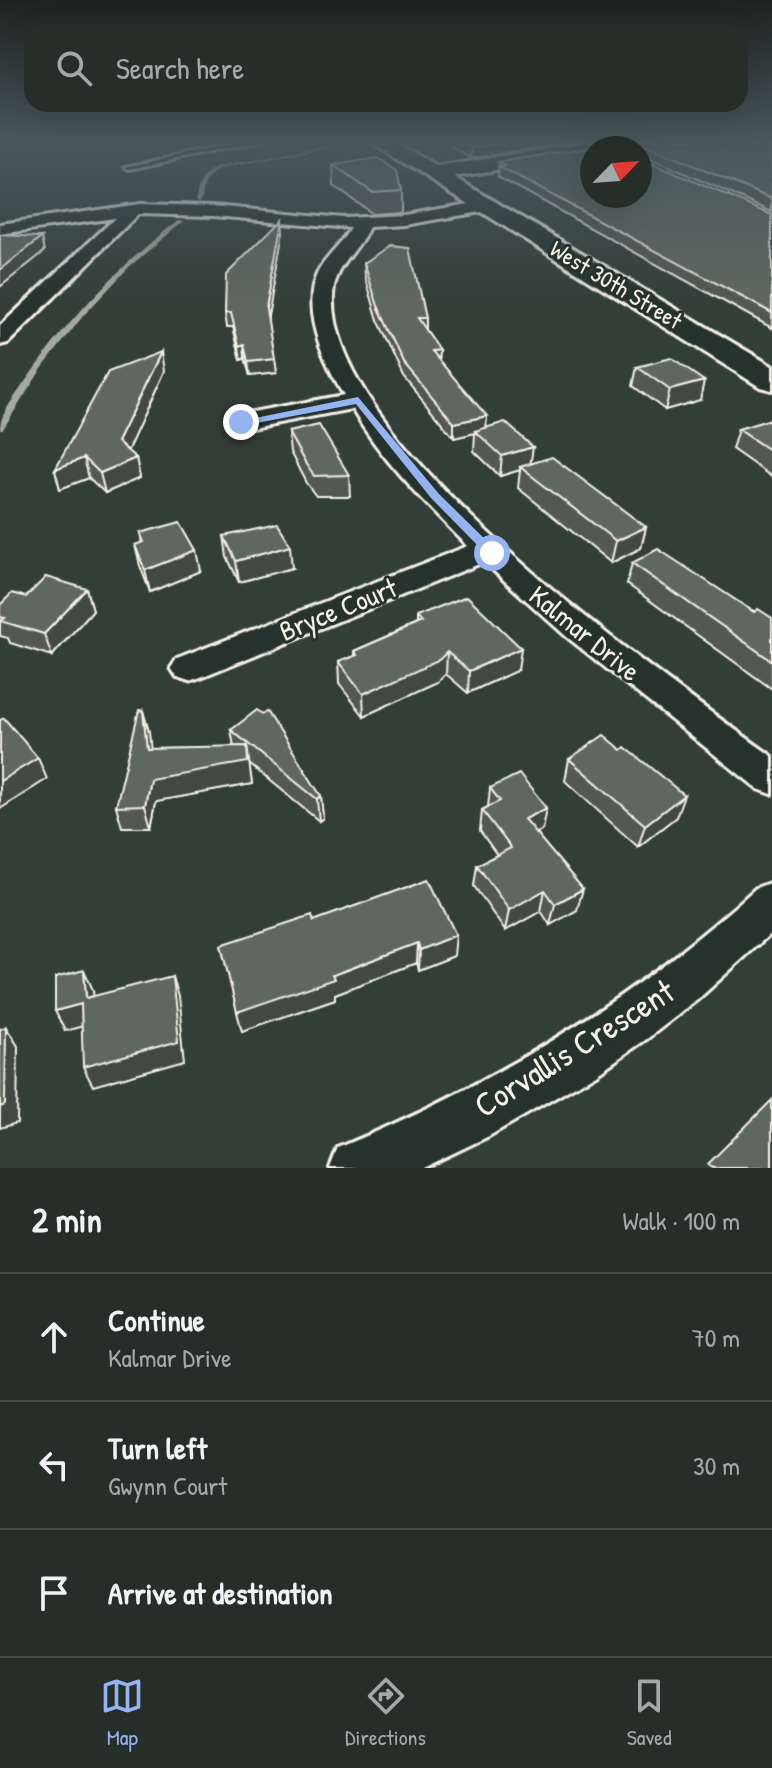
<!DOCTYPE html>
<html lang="en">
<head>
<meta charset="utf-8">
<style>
  body { margin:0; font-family:"Patrick Hand",sans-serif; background:#2e3632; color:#f1f3f6 }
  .compass { position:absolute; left:580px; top:136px; width:72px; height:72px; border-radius:50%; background:#262e2a; box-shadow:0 8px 32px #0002; rotate:65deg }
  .stop { position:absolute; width:24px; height:24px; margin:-18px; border:6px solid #95b2f1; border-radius:50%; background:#fff }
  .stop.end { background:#95b2f1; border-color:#fff; box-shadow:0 2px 8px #0008 }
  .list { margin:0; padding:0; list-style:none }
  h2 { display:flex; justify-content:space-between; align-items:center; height:104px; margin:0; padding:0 32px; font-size:34px }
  h2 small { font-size:26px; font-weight:400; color:#a4a8a8 }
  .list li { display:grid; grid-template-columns:52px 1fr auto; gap:24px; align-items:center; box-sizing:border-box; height:128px; padding:0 32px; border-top:2px solid #424a47 }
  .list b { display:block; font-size:30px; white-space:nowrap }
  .list p { margin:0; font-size:26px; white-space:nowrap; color:#a4a8a8 }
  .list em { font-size:26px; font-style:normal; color:#a4a8a8 }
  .icon { flex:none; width:44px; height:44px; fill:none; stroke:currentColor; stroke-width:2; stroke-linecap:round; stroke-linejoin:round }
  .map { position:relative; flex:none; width:772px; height:1168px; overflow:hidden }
  .search { position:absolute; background:#262e2a; box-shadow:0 8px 32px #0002; left:24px; right:24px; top:24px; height:88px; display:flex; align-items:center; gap:20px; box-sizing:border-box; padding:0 28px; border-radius:24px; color:#a4a8a8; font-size:30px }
  .sheet { height:488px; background:#262e2a }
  nav { display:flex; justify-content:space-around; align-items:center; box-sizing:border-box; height:112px; border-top:2px solid #424a47; background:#262e2a; font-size:22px; color:#a4a8a8 }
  nav a { display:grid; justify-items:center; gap:4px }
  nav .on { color:#95b2f1 }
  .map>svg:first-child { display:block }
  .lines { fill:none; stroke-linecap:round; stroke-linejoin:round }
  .stream { fill:#a6a9a1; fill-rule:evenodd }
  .lane-casing { stroke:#f4f1e8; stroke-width:6 }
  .street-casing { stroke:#f4f1e8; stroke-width:6 }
  .secondary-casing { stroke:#f4f1e8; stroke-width:6 }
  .lane { fill:#26332d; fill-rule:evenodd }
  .street { fill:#26332d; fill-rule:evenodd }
  .secondary { fill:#26332d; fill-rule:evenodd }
  .wall { fill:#525953; stroke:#f4f1e8; stroke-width:2 }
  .shaded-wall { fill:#424944; stroke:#f4f1e8; stroke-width:2 }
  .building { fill:#5f6861; stroke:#f4f1e8; stroke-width:2 }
  .route { fill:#95b2f1 }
  .labels { text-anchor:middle; stroke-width:6; stroke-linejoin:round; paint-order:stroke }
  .far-street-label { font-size:24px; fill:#f4f1e8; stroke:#26332d }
  .street-label { font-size:28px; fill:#f4f1e8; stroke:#26332d }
  .near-street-label { font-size:34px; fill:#f4f1e8; stroke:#26332d }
</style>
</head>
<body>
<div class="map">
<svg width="772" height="1168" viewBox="0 0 772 1168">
  <rect width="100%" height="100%" fill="#323e38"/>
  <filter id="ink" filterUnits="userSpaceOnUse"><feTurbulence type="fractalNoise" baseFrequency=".0125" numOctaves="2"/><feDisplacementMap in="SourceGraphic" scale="16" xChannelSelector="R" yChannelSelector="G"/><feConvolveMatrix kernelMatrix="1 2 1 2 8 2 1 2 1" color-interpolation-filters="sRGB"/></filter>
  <g filter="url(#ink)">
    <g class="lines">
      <!-- stream -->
      <g class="stream">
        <path d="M 354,140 L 364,140 L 220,169 C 207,176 203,185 202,200 L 199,202 L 196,200 C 198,184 203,174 217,167 Z"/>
        <path d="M 179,220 L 184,221 L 130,266 L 83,316 L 41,370 L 3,429 L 0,429 C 0,414 14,399 22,386 C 67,321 116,268 179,220 Z"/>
      </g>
      <!-- lane casing -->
      <g class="lane-casing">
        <polygon id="lane" points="251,140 265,140 130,169 126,167"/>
      </g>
      <!-- street casing -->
      <g class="street-casing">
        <g id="street">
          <path d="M 487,201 L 496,206 L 493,210 L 404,225 L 369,227 C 358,252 334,266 333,296 C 326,442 660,676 772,756 L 772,794 L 758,789 L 567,637 L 484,562 L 201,677 L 189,681 L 177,677 L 171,668 L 177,659 L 468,546 C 426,504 381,460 352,409 L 241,430 L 228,422 L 241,414 L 344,395 C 325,363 300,312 317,274 C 325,257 342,245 351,228 L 213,216 L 138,214 L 8,343 L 0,345 L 0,326 L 115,218 L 0,234 L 0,224 L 140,204 L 213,206 L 344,218 L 404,215 Z"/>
          <path d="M 772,882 L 772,932 L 697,1000 L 648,1038 L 596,1074 L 489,1136 L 422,1168 L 330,1168 L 338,1148 C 493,1084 632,1001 756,888 Z"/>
        </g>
      </g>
      <!-- secondary casing -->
      <g class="secondary-casing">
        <polygon id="secondary" points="367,140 391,140 436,167 602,140 650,140 647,144 628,148 592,148 592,154 454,177 772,366 772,390 760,387"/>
      </g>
      <!-- lane -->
      <use href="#lane" class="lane"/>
      <!-- street -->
      <use href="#street" class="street"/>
      <!-- secondary -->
      <use href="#secondary" class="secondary"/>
    </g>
    <!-- wall -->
    <g class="wall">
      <polygon points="451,140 582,140 471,158 451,147"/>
      <polygon points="607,140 772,140 772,212 641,154 592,148 772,215 772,328 498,177 499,162 594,147"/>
      <polygon points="333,165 401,190 401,212 372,214 334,186"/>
      <polygon points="283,231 267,318 276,373 250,376 245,358 241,360 233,327 227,327 225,313"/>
      <polygon points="364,263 425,318 425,330 439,350 438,360 486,428 531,463 646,527 641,548 611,563 518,488 520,470 500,476 474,451 475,433 454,438 404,377 378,320 365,276"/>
      <polygon points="637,367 700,400 665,410 633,386"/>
      <polygon points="164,371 127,451 136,458 140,478 105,493 89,478 60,489 55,469"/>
      <polygon points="772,419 772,477 732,449 738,429"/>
      <polygon points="288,432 349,475 350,496 316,496 306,483 290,452"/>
      <polygon points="140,533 201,571 150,592 140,566 135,545 142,543"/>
      <polygon points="224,536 292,568 239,582 227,557"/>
      <polygon points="632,563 772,618 772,689 627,584"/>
      <polygon points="87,589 93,610 52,656 10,643 8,638 0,636 0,605 26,597"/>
      <polygon points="416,616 518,670 468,693 446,674 438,682 364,716 339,684 338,662 354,656 354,651 416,624"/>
      <polygon points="143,711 149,732 150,748 234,747 231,730 321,796 323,818 319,821 249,764 252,784 156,801 151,827 122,827 116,806"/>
      <polygon points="569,759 676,817 638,847 565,781"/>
      <polygon points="490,788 542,829 536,832 577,910 550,925 541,911 505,931 474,886 477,865 497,855 480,831 482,810 488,807"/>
      <polygon points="429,879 454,956 418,970 416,963 335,994 335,999 242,1031 221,945 314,921"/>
    </g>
    <!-- shaded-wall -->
    <g class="shaded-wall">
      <polygon points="522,140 582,140 471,158 472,148"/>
      <polygon points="282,219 283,231 267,321 266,307"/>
      <polygon points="42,237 45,251 0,287 0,270"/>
      <polygon points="244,344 245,358 241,360 239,346"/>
      <polygon points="439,350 438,364 431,351"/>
      <polygon points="161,352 164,371 122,463 117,442"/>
      <polygon points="274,359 276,373 250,376 248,362"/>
      <polygon points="704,381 700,400 665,410 670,390"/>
      <polygon points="487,416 486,431 475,431 475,433 454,438 454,423"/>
      <polygon points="533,447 530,467 520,467 520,470 500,476 502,456"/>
      <polygon points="84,458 89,478 60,489 55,469"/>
      <polygon points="136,458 140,478 105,493 100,473"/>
      <polygon points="646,527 641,548 611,563 616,541"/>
      <polygon points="290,546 292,568 239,582 236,561"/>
      <polygon points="197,550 201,571 150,592 145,570"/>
      <polygon points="87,589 93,610 52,656 44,634"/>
      <polygon points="521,648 518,670 468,693 469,671"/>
      <polygon points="447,652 446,674 438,682 364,716 363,694"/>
      <polygon points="143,711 149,732 153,770 147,748"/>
      <polygon points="247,746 252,784 156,801 151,827 145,805 150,779"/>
      <polygon points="38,758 47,779 0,809 0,781"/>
      <polygon points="684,795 676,817 638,847 645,825"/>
      <polygon points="321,796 323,818 319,821 317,799"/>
      <polygon points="546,808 542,829 521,840 524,819"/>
      <polygon points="583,889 577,910 550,925 555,904"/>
      <polygon points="545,890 541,911 505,931 509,910"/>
      <polygon points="456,935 454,956 418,970 419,950"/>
      <polygon points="417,943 416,963 335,994 335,999 242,1031 237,1012"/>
      <polygon points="84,970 93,990 95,1018 86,998"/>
      <polygon points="172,976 178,996 185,1060 93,1086 83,1067"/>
      <polygon points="81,1004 90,1024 65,1031 55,1011"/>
      <polygon points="6,1027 18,1046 17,1123 0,1128 0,1107"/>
    </g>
    <!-- building -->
    <g class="building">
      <polygon points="457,140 522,140 472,148"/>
      <polygon points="607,140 772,140 772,199 643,144 639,148 592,148 592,196 640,196 640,158 772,215 772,313 499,167 505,166 499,162 594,147 596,141"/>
      <polygon points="378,158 397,170 401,190 372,192 333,165"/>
      <polygon points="282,219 266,307 274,359 248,362 244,344 239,346 231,313 225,313 226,275"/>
      <polygon points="0,235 42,237 0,270"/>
      <polygon points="390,246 410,248 425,318 417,318 439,350 431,351 487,416 454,423 404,363 378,306 364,263"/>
      <polygon points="161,352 117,442 136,458 100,473 84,458 55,469 108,372"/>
      <polygon points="671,358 704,381 670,390 637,367"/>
      <polygon points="771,419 772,419 772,452 738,429"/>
      <polygon points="505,422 533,447 502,456 475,431"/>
      <polygon points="319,425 349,475 314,476 305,463 288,432"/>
      <polygon points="552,457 646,527 616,541 520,467"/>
      <polygon points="181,522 197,550 145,570 135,545 144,542 140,533"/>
      <polygon points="277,525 290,546 236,561 224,536"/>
      <polygon points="658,549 754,612 758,609 772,618 772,661 632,563"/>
      <polygon points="46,577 87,589 44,634 1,621 5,618 0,617 0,605 12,593 26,597"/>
      <polygon points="467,596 521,648 469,671 447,652 439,660 363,694 338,662 357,655 354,651 421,622 416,616"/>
      <polygon points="139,710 143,711 147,748 247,746 248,762 150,779 145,805 116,806"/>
      <polygon points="257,710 263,714 267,711 321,796 317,799 231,730"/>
      <polygon points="4,718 38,758 0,781 0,720"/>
      <polygon points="604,735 622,750 625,747 684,795 645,825 569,759"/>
      <polygon points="519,774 546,808 524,819 583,889 555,904 545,890 509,910 477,865 511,848 482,810 500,801 490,788"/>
      <polygon points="429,879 456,935 419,950 417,943 332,975 334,979 237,1012 221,945 312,915 314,921"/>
      <polygon points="84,970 86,998 172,976 179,1041 83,1067 81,1004 55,1011 55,978"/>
      <polygon points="6,1027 5,1105 0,1107 0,1029"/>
      <polygon points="772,1100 772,1168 712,1168 708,1164"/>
    </g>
  </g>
  <!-- sky -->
  <linearGradient id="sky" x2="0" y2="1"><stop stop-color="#1c221f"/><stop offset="0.46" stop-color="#49585e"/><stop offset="1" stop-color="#49585e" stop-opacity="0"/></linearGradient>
  <rect width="772" height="304" fill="url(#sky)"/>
  <!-- route -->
  <polygon class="route" points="358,397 439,494 497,551 497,556 488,556 431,498 356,404 241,426 235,422"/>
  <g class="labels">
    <!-- far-street labels -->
    <g class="far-street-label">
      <text transform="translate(616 285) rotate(31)" y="8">West 30th Street</text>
    </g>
    <!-- street labels -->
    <g class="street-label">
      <text transform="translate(338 609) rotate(-22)" y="10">Bryce Court</text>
      <text transform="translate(585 633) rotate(39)" y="10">Kalmar Drive</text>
    </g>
    <!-- near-street labels -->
    <g class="near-street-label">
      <text transform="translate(574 1048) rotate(-32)" y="12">Corvallis Crescent</text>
    </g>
  </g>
</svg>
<svg class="compass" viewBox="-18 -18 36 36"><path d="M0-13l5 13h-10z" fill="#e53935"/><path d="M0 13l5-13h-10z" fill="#a4a8a8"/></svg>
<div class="stop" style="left:492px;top:553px"></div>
<div class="stop end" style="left:241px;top:422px"></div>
<div class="search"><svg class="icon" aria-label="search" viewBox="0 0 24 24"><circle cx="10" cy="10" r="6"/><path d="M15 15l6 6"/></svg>Search here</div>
</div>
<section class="sheet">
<h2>2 min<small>Walk · 100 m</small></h2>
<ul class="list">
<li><svg class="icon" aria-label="ahead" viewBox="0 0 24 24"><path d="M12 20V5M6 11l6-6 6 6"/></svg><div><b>Continue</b><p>Kalmar Drive</p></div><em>70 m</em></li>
<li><svg class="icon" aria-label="left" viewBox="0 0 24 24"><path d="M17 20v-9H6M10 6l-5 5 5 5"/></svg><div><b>Turn left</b><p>Gwynn Court</p></div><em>30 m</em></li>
<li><svg class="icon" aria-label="arrive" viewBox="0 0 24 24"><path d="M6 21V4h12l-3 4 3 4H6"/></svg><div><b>Arrive at destination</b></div></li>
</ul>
</section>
<nav>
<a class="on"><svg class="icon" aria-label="map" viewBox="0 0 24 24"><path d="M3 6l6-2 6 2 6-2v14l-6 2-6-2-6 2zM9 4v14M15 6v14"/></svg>Map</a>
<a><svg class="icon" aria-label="directions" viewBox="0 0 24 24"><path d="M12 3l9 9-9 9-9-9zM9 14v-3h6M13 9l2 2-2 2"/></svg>Directions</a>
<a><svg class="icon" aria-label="saved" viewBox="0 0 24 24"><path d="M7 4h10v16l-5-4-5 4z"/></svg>Saved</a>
</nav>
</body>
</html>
